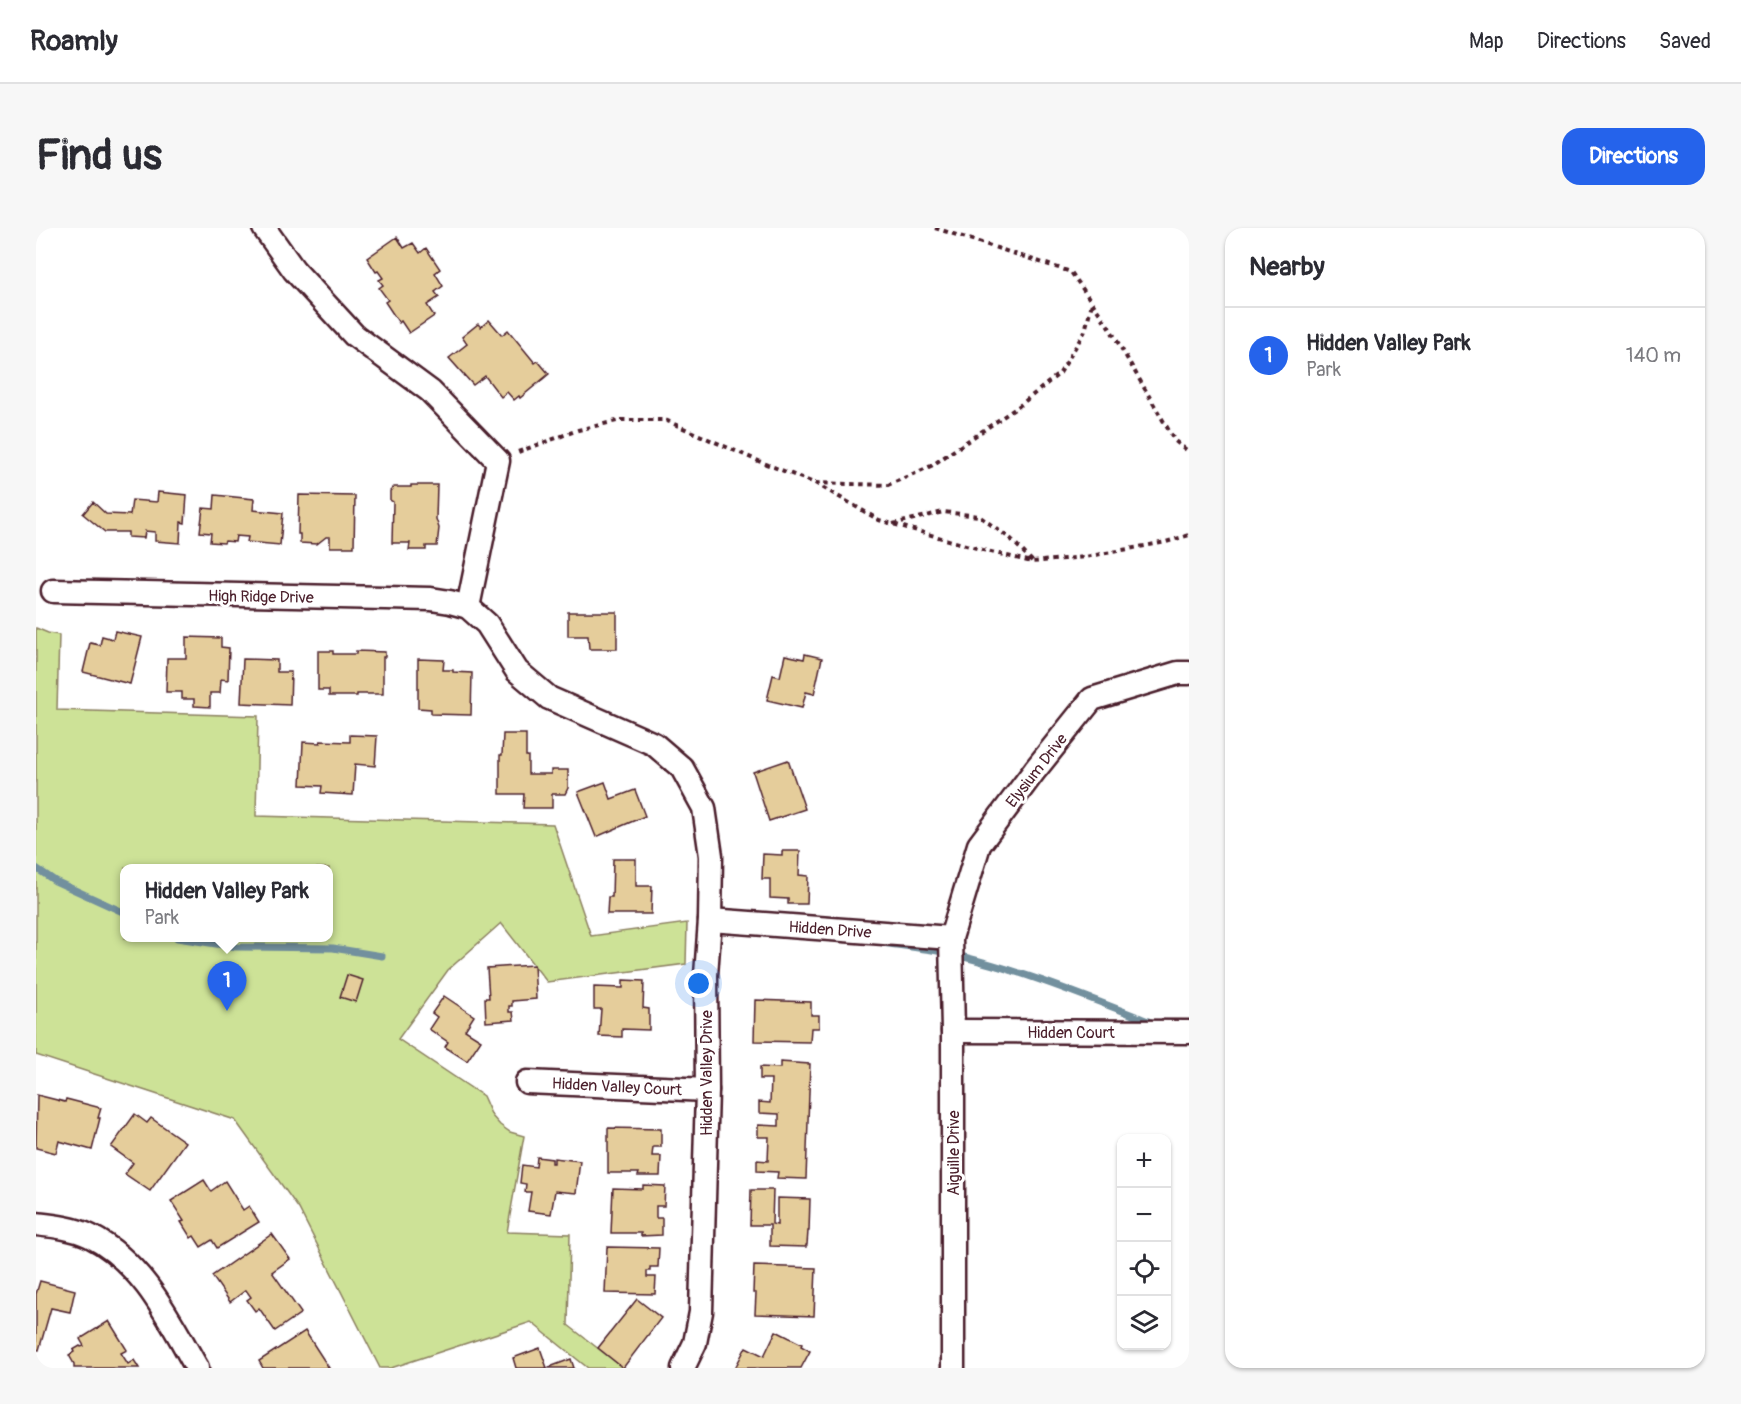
<!DOCTYPE html>
<html lang="en">
<head>
<meta charset="utf-8">
<style>
  body { margin:0; font-family:Pangolin,sans-serif; background:#f7f7f7; color:#2b2b33 }
  .controls { position:absolute; right:18px; bottom:18px; display:grid; overflow:hidden; border-radius:12px; box-shadow:0 2px 4px #0004 }
  .controls button { width:54px; height:54px; display:grid; place-items:center; padding:0; border:0; border-bottom:2px solid #e1e1e2; background:#fff; color:#2b2b33; font:30px sans-serif }
  .you { position:absolute; left:663px; top:756px; width:21px; height:21px; margin:-15px; border:4px solid #fff; border-radius:50%; background:#1a73e8; box-shadow:0 0 0 9px #1a73e833 }
  .badge { display:grid; place-items:center; width:39px; height:39px; border-radius:50%; background:#2563eb; color:#fff; font-size:20px; font-weight:700 }
  .pin { position:absolute; translate:-50% -50px; filter:drop-shadow(0 2px 3px #0008) }
  .pin::after { content:''; position:absolute; top:32px; width:21px; height:18px; background:inherit; clip-path:polygon(0 0,100% 0,50% 100%) }
  .popup { position:absolute; left:84px; top:636px; width:213px; height:78px; box-sizing:border-box; display:grid; place-content:center; border-radius:12px; background:#fff; filter:drop-shadow(0 2px 4px #0005); font-size:20px; white-space:nowrap; color:#7c7c81 }
  .popup b { font-size:22px; color:#2b2b33 }
  .popup::after { content:''; position:absolute; left:50%; top:100%; margin-left:-12px; border:12px solid transparent; border-top-color:#fff }
  .list { margin:0; padding:0; list-style:none }
  h2 { display:flex; justify-content:space-between; align-items:center; height:78px; margin:0; padding:0 24px; font-size:26px }
  h2 small { font-size:20px; font-weight:400; color:#7c7c81 }
  .list li { display:grid; grid-template-columns:39px 1fr auto; gap:18px; align-items:center; box-sizing:border-box; height:96px; padding:0 24px; border-top:2px solid #e1e1e2 }
  .list b { display:block; font-size:22px; white-space:nowrap }
  .list p { margin:0; font-size:20px; white-space:nowrap; color:#7c7c81 }
  .list em { font-size:20px; font-style:normal; color:#7c7c81 }
  .icon { flex:none; width:33px; height:33px; fill:none; stroke:currentColor; stroke-width:2; stroke-linecap:round; stroke-linejoin:round }
  .map { position:relative; flex:none; width:1153px; height:1140px; overflow:hidden; border-radius:18px }
  header { display:flex; align-items:center; gap:36px; box-sizing:border-box; height:84px; padding:0 30px; background:#fff; border-bottom:2px solid #e1e1e2 }
  header strong { font-size:28px }
  nav { display:flex; gap:33px; margin-inline-start:auto; font-size:21px }
  .intro { display:flex; align-items:center; justify-content:space-between; box-sizing:border-box; height:144px; padding:0 36px }
  h1 { margin:0; font-size:42px }
  .button { padding:15px 27px; border-radius:18px; background:#2563eb; color:#fff; font-size:21px; font-weight:700 }
  main { display:flex; gap:36px; padding:0 36px }
  aside { flex:1; background:#fff; border-radius:18px; box-shadow:0 2px 4px #0004 }
  .map>svg:first-child { display:block }
  .green { fill:#cde297; stroke:#8c8061; stroke-width:1.5; fill-rule:evenodd }
  .lines { fill:none; stroke-linecap:round; stroke-linejoin:round }
  .stream { stroke:#72909e; stroke-width:7 }
  .building { fill:#e5cd9b; stroke:#4a1f2b; stroke-width:1.5 }
  .minor-casing { stroke:#4a1f2b; stroke-width:27 }
  .path { stroke:#4a1f2b; stroke-width:4; stroke-dasharray:4.5 4.5; stroke-linecap:butt }
  .minor { stroke:#fff; stroke-width:22 }
  .labels { text-anchor:middle; stroke-width:6; stroke-linejoin:round; paint-order:stroke }
  .street-label { font-size:16px; fill:#4a1f2b; stroke:#fff }
</style>
</head>
<body>
<header>
<strong>Roamly</strong>
<nav><a>Map</a><a>Directions</a><a>Saved</a></nav>
</header>
<div class="intro"><h1>Find us</h1><a class="button">Directions</a></div>
<main>
<div class="map">
<svg width="1153" height="1140" viewBox="0 0 1153 1140">
  <rect width="100%" height="100%" fill="#fff"/>
  <filter id="ink" filterUnits="userSpaceOnUse"><feTurbulence type="fractalNoise" baseFrequency=".0167" numOctaves="2"/><feDisplacementMap in="SourceGraphic" scale="12" xChannelSelector="R" yChannelSelector="G"/><feConvolveMatrix kernelMatrix="1 2 1 2 8 2 1 2 1" color-interpolation-filters="sRGB"/></filter>
  <g filter="url(#ink)">
    <!-- green -->
    <path class="green" d="M 0,400 L 12,405 L 23,407 L 21,482 L 222,488 L 220,588 L 517,596 L 555,708 L 651,695 L 650,736 L 511,754 L 465,695 L 412,742 L 362,811 L 447,868 L 456,888 L 464,897 L 474,904 L 488,908 L 471,1004 L 534,1006 L 532,1097 L 587,1140 L 552,1140 L 495,1094 L 355,1140 L 344,1140 L 263,981 L 199,892 L 0,827 ZM 89,640 L 293,640 L 293,710 L 89,710 Z"/>
    <g class="lines">
      <!-- stream -->
      <g class="stream">
        <polyline points="0,640 19,653 89,685"/>
        <polyline points="141,710 200,719 297,720 346,728"/>
        <path d="M 847,715 C 872,719 899,721 924,728 C 991,744 1055,771 1120,796"/>
      </g>
    </g>
    <!-- building -->
    <g class="building">
      <polygon points="361,9 368,20 377,15 384,25 390,20 404,41 399,45 407,58 399,64 403,69 391,77 398,88 373,105 365,93 363,95 349,74 352,72 343,60 347,57 343,52 347,50 342,43 340,44 331,30"/>
      <polygon points="453,92 466,107 472,102 499,135 502,133 513,146 484,170 483,168 478,172 471,164 465,169 449,148 437,157 413,130 431,116 426,109 442,96 445,99"/>
      <polygon points="375,257 401,257 400,291 403,300 401,318 390,318 390,322 373,322 374,315 356,315 357,274 354,272 354,263 358,259 375,259"/>
      <polygon points="122,264 151,267 149,295 145,294 144,315 119,313 119,304 109,303 108,310 92,309 92,304 69,304 47,286 57,274 70,286 94,287 96,272 121,274"/>
      <polygon points="179,267 218,271 217,282 247,285 244,317 211,314 212,309 200,308 199,314 189,313 188,315 174,314 175,305 164,304 167,280 178,281"/>
      <polygon points="263,267 319,268 318,319 294,319 294,309 290,309 281,316 264,315 264,306 262,306"/>
      <polygon points="532,384 581,384 581,421 553,421 552,408 532,408"/>
      <polygon points="79,403 106,409 94,456 47,444 54,415 64,417 66,408 77,411"/>
      <polygon points="150,409 185,410 185,419 193,420 192,452 185,451 184,465 174,465 174,479 158,478 158,471 146,471 146,464 130,464 131,430 150,430"/>
      <polygon points="282,423 297,423 297,426 320,426 320,423 349,424 349,429 347,429 347,466 321,466 321,468 293,468 293,462 282,462"/>
      <polygon points="769,426 786,430 778,466 770,464 766,480 731,472 737,447 744,449 749,427 768,431"/>
      <polygon points="207,431 241,432 241,444 255,444 254,477 205,475"/>
      <polygon points="382,431 408,432 407,442 417,442 417,444 436,445 435,487 395,486 395,481 382,480"/>
      <polygon points="467,506 490,506 490,528 492,528 492,546 515,546 515,542 532,542 532,560 529,566 516,566 516,580 487,580 488,566 464,566 464,527 466,527"/>
      <polygon points="314,507 341,508 339,538 319,536 317,567 285,565 286,558 265,557 267,514 284,515 284,513 314,514"/>
      <polygon points="752,532 769,581 733,593 717,544"/>
      <polygon points="569,554 575,571 599,562 609,588 560,609 542,564"/>
      <polygon points="746,623 764,623 763,647 772,648 771,676 752,676 752,671 734,670 734,651 726,651 727,626 746,627"/>
      <polygon points="577,631 600,631 600,658 616,658 615,686 571,686 572,669 576,669"/>
      <polygon points="498,737 500,771 476,773 476,778 473,778 473,784 477,784 478,792 450,794 449,770 453,770 451,740"/>
      <polygon points="311,747 327,752 320,774 304,769"/>
      <polygon points="587,752 608,753 607,780 613,781 613,802 586,801 586,809 563,808 565,781 558,781 558,759 587,760"/>
      <polygon points="408,768 438,788 429,802 445,812 431,833 409,819 412,814 393,801 401,789 396,785"/>
      <polygon points="719,772 775,774 775,787 783,787 783,800 775,800 774,814 718,813"/>
      <polygon points="744,834 774,836 770,951 741,950 742,944 721,943 721,932 732,933 733,909 722,909 722,897 743,898 743,886 723,885 723,874 734,875 735,851 724,851 724,839 744,840"/>
      <polygon points="1,867 29,874 30,871 65,880 62,890 64,890 56,922 23,913 20,925 0,920"/>
      <polygon points="99,886 111,895 115,890 149,914 114,963 89,946 97,935 75,919"/>
      <polygon points="572,900 625,901 625,919 617,919 616,928 625,928 624,948 602,948 603,945 572,945"/>
      <polygon points="501,929 516,931 516,935 518,935 518,930 544,933 540,965 519,963 515,986 492,983 495,964 489,964 490,956 484,955 486,937 500,939"/>
      <polygon points="168,952 175,963 189,953 207,982 213,978 223,994 181,1020 176,1012 165,1019 158,1008 155,1010 145,994 148,993 135,973"/>
      <polygon points="607,957 629,958 628,978 620,978 620,990 626,990 626,1007 605,1008 605,1005 575,1005 577,960 607,961"/>
      <polygon points="715,962 737,962 736,996 741,997 741,970 774,971 773,1003 772,1003 771,1017 770,1017 770,1019 734,1018 734,997 714,997"/>
      <polygon points="236,1006 254,1031 236,1044 265,1085 239,1103 223,1080 219,1083 211,1072 215,1069 210,1062 194,1074 176,1048"/>
      <polygon points="571,1019 623,1020 622,1039 614,1039 614,1043 611,1043 611,1049 620,1049 619,1066 569,1065"/>
      <polygon points="718,1038 780,1040 778,1088 719,1086 720,1065 717,1065"/>
      <polygon points="4,1053 39,1062 34,1084 15,1080 3,1122 0,1122 0,1066"/>
      <polygon points="601,1071 625,1090 587,1140 562,1120"/>
      <polygon points="73,1093 91,1122 85,1125 92,1136 98,1132 103,1140 38,1140 38,1136 33,1127 38,1124 37,1122 44,1118 45,1119 48,1118 44,1111"/>
      <polygon points="269,1103 293,1140 227,1140 223,1133"/>
      <polygon points="740,1103 766,1116 765,1118 774,1123 765,1140 699,1140 710,1119 728,1128"/>
      <polygon points="504,1120 511,1140 535,1131 538,1140 480,1140 477,1130"/>
    </g>
    <g class="lines">
      <!-- minor casing -->
      <g class="minor-casing">
        <g id="minor">
          <polyline points="228,0 258,42 318,107 394,163 462,233 432,379"/>
          <polyline points="17,363 395,371 414,374 432,379 451,396 481,443 513,470 618,516 646,540 668,580 675,628 674,692 670,747 671,862 665,1084 659,1115 647,1140"/>
          <polyline points="674,692 915,710"/>
          <polyline points="917,803 1153,804"/>
          <polyline points="491,854 671,862"/>
          <path d="M 0,996 C 18,998 38,1000 54,1008 C 107,1035 133,1091 161,1140"/>
          <polyline points="917,1140 917,803 915,710 943,617 999,542 1056,471 1142,445 1153,445"/>
        </g>
      </g>
      <!-- path -->
      <g class="path">
        <polyline points="899,0 1035,44 1073,99 1139,213 1153,224"/>
        <polyline points="482,224 542,202 585,192 629,192 720,232 778,255 852,257 895,238 983,178 1024,145 1049,103 1056,75"/>
        <polyline points="779,255 843,292 947,322 996,334 1049,329 1130,314 1153,307"/>
        <polyline points="857,296 907,284 943,288 975,311 996,333"/>
      </g>
      <!-- minor -->
      <use href="#minor" class="minor"/>
    </g>
  </g>
  <g class="labels">
    <!-- street labels -->
    <g class="street-label">
      <text transform="translate(225 368) rotate(1)" y="6">High Ridge Drive</text>
      <text transform="translate(1000 542) rotate(-52)" y="6">Elysium Drive</text>
      <text transform="translate(794 701) rotate(4)" y="6">Hidden Drive</text>
      <text x="1035" y="810">Hidden Court</text>
      <text transform="translate(670 845) rotate(-90)" y="6">Hidden Valley Drive</text>
      <text transform="translate(581 858) rotate(3)" y="6">Hidden Valley Court</text>
      <text transform="translate(917 925) rotate(-90)" y="6">Aiguille Drive</text>
    </g>
  </g>
</svg>
<div class="controls">
<button>+</button>
<button>−</button>
<button><svg class="icon" aria-label="locate" viewBox="0 0 24 24"><circle cx="12" cy="12" r="6"/><path d="M12 2v4M12 18v4M2 12h4M18 12h4"/></svg></button>
<button><svg class="icon" aria-label="layers" viewBox="0 0 24 24"><path d="M12 4l9 5-9 5-9-5zM3 14l9 5 9-5"/></svg></button>
</div>
<div class="you"></div>
<div class="pin badge" style="left:191px;top:783px">1</div>
<div class="popup"><b>Hidden Valley Park</b>Park</div>
</div>
<aside>
<h2>Nearby<small></small></h2>
<ul class="list">
<li><span class="badge">1</span><div><b>Hidden Valley Park</b><p>Park</p></div><em>140 m</em></li>
</ul>
</aside>
</main>
</body>
</html>
